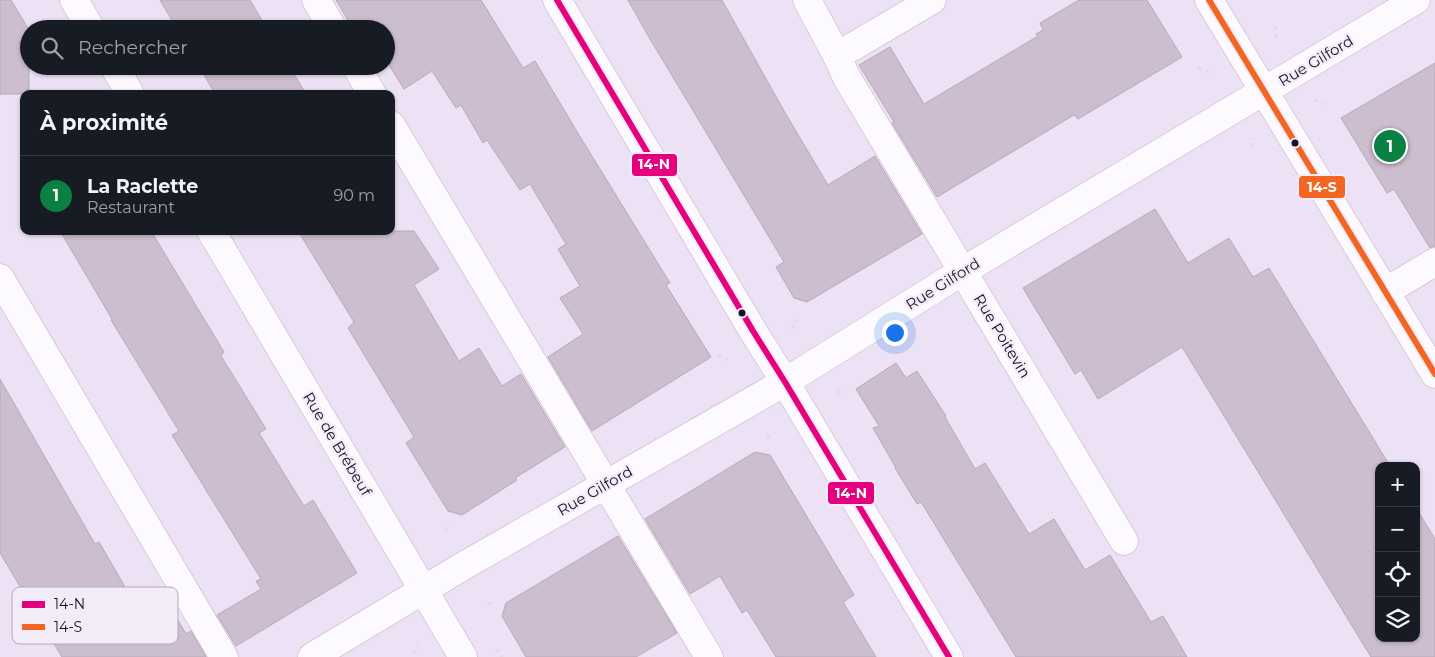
<!DOCTYPE html>
<html lang="fr">
<head>
<meta charset="utf-8">
<style>
  body { margin:0; font-family:Montserrat,sans-serif; background:#20242c; color:#f1f3f6 }
  .controls { position:absolute; right:15px; bottom:15px; display:grid; overflow:hidden; border-radius:10px; box-shadow:0 1px 4px #0004 }
  .controls button { width:45px; height:45px; display:grid; place-items:center; padding:0; border:0; border-bottom:1px solid #363941; background:#171b24; color:#f1f3f6; font:25px sans-serif }
  .you { position:absolute; left:894px; top:332px; width:18px; height:18px; margin:-12px; border:4px solid #fff; border-radius:50%; background:#1a73e8; box-shadow:0 0 0 8px #1a73e833 }
  .badge { display:grid; place-items:center; width:32px; height:32px; border-radius:50%; background:#0b8043; color:#fff; font-size:16px; font-weight:700 }
  .pin { position:absolute; translate:-50% -50%; border:2px solid #fff; box-shadow:0 1px 5px #0006 }
  .list { margin:0; padding:0; list-style:none }
  h2 { display:flex; justify-content:space-between; align-items:center; height:65px; margin:0; padding:0 20px; font-size:21px }
  h2 small { font-size:16px; font-weight:400; color:#9ea1a6 }
  .list li { display:grid; grid-template-columns:32px 1fr auto; gap:15px; align-items:center; box-sizing:border-box; height:80px; padding:0 20px; border-top:1px solid #363941 }
  .list b { display:block; font-size:19px; white-space:nowrap }
  .list p { margin:0; font-size:16px; white-space:nowrap; color:#9ea1a6 }
  .list em { font-size:16px; font-style:normal; color:#9ea1a6 }
  .icon { flex:none; width:28px; height:28px; fill:none; stroke:currentColor; stroke-width:2; stroke-linecap:round; stroke-linejoin:round }
  .map { position:relative; flex:none; width:1435px; height:657px; overflow:hidden }
  .search { position:absolute; background:#171b24; box-shadow:0 1px 4px #0004; left:20px; top:20px; width:375px; height:55px; display:flex; align-items:center; gap:12px; box-sizing:border-box; padding:0 18px; border-radius:28px; color:#9ea1a6; font-size:19px }
  .panel { position:absolute; background:#171b24; box-shadow:0 1px 4px #0004; left:20px; top:90px; width:375px; height:145px; border-radius:10px }
  .map>svg:first-child { display:block }
  .building { fill:#ccbdcf; stroke:#b7a9ba }
  .lines { fill:none; stroke-linecap:round; stroke-linejoin:round }
  .minor-casing { stroke:#bcb1c4; stroke-width:29 }
  .path { stroke:#dfdce2; stroke-width:3; stroke-dasharray:4 4; stroke-linecap:butt }
  .minor { stroke:#fcfafe; stroke-width:28 }
  .bus-1-casing { stroke:#f3ecf8; stroke-width:10 }
  .bus-2-casing { stroke:#f3ecf8; stroke-width:10 }
  .bus-1 { stroke:#e5007d; stroke-width:6 }
  .bus-2 { stroke:#f26522; stroke-width:6 }
  .bus-dot { fill:#1d1025; stroke:#f3ecf8; stroke-width:2 }
  .labels { text-anchor:middle; stroke-width:4.5; stroke-linejoin:round; paint-order:stroke }
  .street-label { font-size:15px; fill:#1d1025; stroke:#f3ecf8 }
  .key { fill:#f3ecf8; stroke:#b3aab9; stroke-width:1 }
  .key-label { font-size:14px; fill:#1d1025 }
  .line-badge { stroke:#f3ecf8; stroke-width:2 }
  .badge-label { font-size:14px; text-anchor:middle; font-weight:bold; fill:#fff }
</style>
</head>
<body>
<div class="map">
<svg width="1435" height="657" viewBox="0 0 1435 657">
  <rect width="100%" height="100%" fill="#ece1f5"/>
  <!-- building -->
  <g class="building">
    <polygon points="0,0 11,0 29,30 29,94 0,94"/>
    <polygon points="160,0 250,0 267,29 177,29"/>
    <polygon points="336,0 481,0 523,68 535,61 579,135 670,283 666,285 711,357 592,431 548,357 583,334 560,298 580,286 558,249 566,244 530,184 520,190 487,140 483,143 461,105 456,108 432,71 404,89 386,60 386,29 353,29"/>
    <polygon points="628,0 722,0 784,111 828,185 875,156 922,234 807,302 794,298 776,267 784,262 650,39"/>
    <polygon points="1079,0 1147,0 1182,57 1078,119 1074,115 937,197 892,123 894,122 859,65 890,47 924,104 1038,36 1036,34 1043,30 1040,23"/>
    <polygon points="1435,63 1435,246 1430,248 1394,189 1387,193 1341,118"/>
    <polygon points="199,66 289,66 306,94 215,94"/>
    <polygon points="1155,209 1188,263 1229,238 1253,277 1269,268 1390,466 1379,466 1379,638 1416,638 1416,508 1435,539 1435,657 1371,657 1182,347 1098,399 1081,370 1075,374 1023,288"/>
    <polygon points="60,231 151,231 224,352 221,356 266,429 259,433 304,506 313,500 357,573 236,646 217,615 261,589 256,581 261,579 172,435 179,431 111,320 112,319"/>
    <polygon points="298,231 414,231 439,269 414,285 459,361 479,348 502,386 521,374 565,447 515,478 517,480 462,515 448,511 406,443 414,437 348,328 354,322"/>
    <polygon points="896,363 906,378 917,371 946,416 945,417 975,469 985,463 1029,534 1054,519 1085,570 1110,555 1151,622 1163,616 1187,657 1016,657 921,502 917,504 895,468 896,468 873,428 879,426 856,389"/>
    <polygon points="0,379 95,544 99,542 136,606 161,591 186,634 191,631 206,657 62,657 0,553"/>
    <polygon points="755,452 770,455 854,595 843,602 876,657 776,657 747,610 742,613 720,576 690,594 645,519"/>
    <polygon points="618,536 677,633 636,657 526,657 502,616 506,603"/>
  </g>
  <g class="lines">
    <!-- minor casing -->
    <g class="minor-casing">
      <g id="minor">
        <polyline points="74,0 91,29"/>
        <polyline points="316,0 333,29"/>
        <polyline points="557,0 753,331 785,382 949,657"/>
        <polyline points="807,0 837,56 847,78 1124,541"/>
        <polyline points="1209,0 1435,374"/>
        <polyline points="837,56 932,0"/>
        <polyline points="114,66 130,94"/>
        <polyline points="356,66 372,94"/>
        <polyline points="391,125 709,657"/>
        <polyline points="211,231 463,657"/>
        <polyline points="0,278 224,657"/>
        <polyline points="1385,292 1435,262"/>
        <polyline points="312,657 465,565 785,382 963,271 1416,0"/>
      </g>
    </g>
    <!-- path -->
    <g class="path">
      <polyline points="1275,26 1276,38"/>
      <polyline points="1198,68 1213,74"/>
      <polyline points="1314,100 1324,104"/>
      <polyline points="1251,147 1254,138"/>
      <polyline points="792,329 797,319"/>
      <polyline points="718,355 727,360"/>
      <polyline points="837,391 844,395"/>
      <polyline points="768,439 770,432"/>
      <polyline points="446,531 447,525"/>
      <polyline points="488,603 495,604"/>
      <polyline points="497,649 502,657"/>
      <polyline points="413,653 418,645"/>
    </g>
    <!-- minor -->
    <use href="#minor" class="minor"/>
    <!-- bus-1 casing -->
    <g class="bus-1-casing">
      <polyline id="bus-1" points="557,0 753,331 785,382 949,657"/>
    </g>
    <!-- bus-2 casing -->
    <g class="bus-2-casing">
      <polyline id="bus-2" points="1209,0 1435,374"/>
    </g>
    <!-- bus-1 -->
    <use href="#bus-1" class="bus-1"/>
    <!-- bus-2 -->
    <use href="#bus-2" class="bus-2"/>
  </g>
  <!-- markers -->
  <g class="bus-dot">
    <circle cx="1295" cy="143" r="4.5"/>
    <circle cx="742" cy="313" r="4.5"/>
  </g>
  <g class="labels">
    <!-- street labels -->
    <g class="street-label">
      <text transform="translate(1316 61) rotate(-31)" y="5">Rue Gilford</text>
      <text transform="translate(943 284) rotate(-32)" y="5">Rue Gilford</text>
      <text transform="translate(1002 336) rotate(59)" y="5">Rue Poitevin</text>
      <text transform="translate(337 444) rotate(59)" y="5">Rue de Brébeuf</text>
      <text transform="translate(595 491) rotate(-30)" y="5">Rue Gilford</text>
    </g>
  </g>
  <!-- legend -->
  <rect x="12" y="587" width="166" height="57" rx="8" class="key"/>
  <rect x="22" y="601" width="23" height="7" fill="#e5007d"/>
  <rect x="22" y="624" width="23" height="6" fill="#f26522"/>
  <g class="key-label">
    <text x="54" y="609">14-N</text>
    <text x="54" y="632">14-S</text>
  </g>
  <g class="line-badge">
    <rect x="631" y="153" width="47" height="24" rx="5" fill="#e5007d"/>
    <rect x="1298" y="175" width="48" height="24" rx="5" fill="#f26522"/>
    <rect x="827" y="481" width="48" height="24" rx="5" fill="#e5007d"/>
  </g>
  <g class="badge-label">
    <text x="654" y="169">14-N</text>
    <text x="1322" y="192">14-S</text>
    <text x="851" y="498">14-N</text>
  </g>
</svg>
<div class="controls">
<button>+</button>
<button>−</button>
<button><svg class="icon" aria-label="locate" viewBox="0 0 24 24"><circle cx="12" cy="12" r="6"/><path d="M12 2v4M12 18v4M2 12h4M18 12h4"/></svg></button>
<button><svg class="icon" aria-label="layers" viewBox="0 0 24 24"><path d="M12 4l9 5-9 5-9-5zM3 14l9 5 9-5"/></svg></button>
</div>
<div class="you"></div>
<div class="pin badge" style="left:1390px;top:146px">1</div>
<div class="search"><svg class="icon" aria-label="search" viewBox="0 0 24 24"><circle cx="10" cy="10" r="6"/><path d="M15 15l6 6"/></svg>Rechercher</div>
<section class="panel">
<h2>À proximité<small></small></h2>
<ul class="list">
<li><span class="badge">1</span><div><b>La Raclette</b><p>Restaurant</p></div><em>90 m</em></li>
</ul>
</section>
</div>
</body>
</html>
